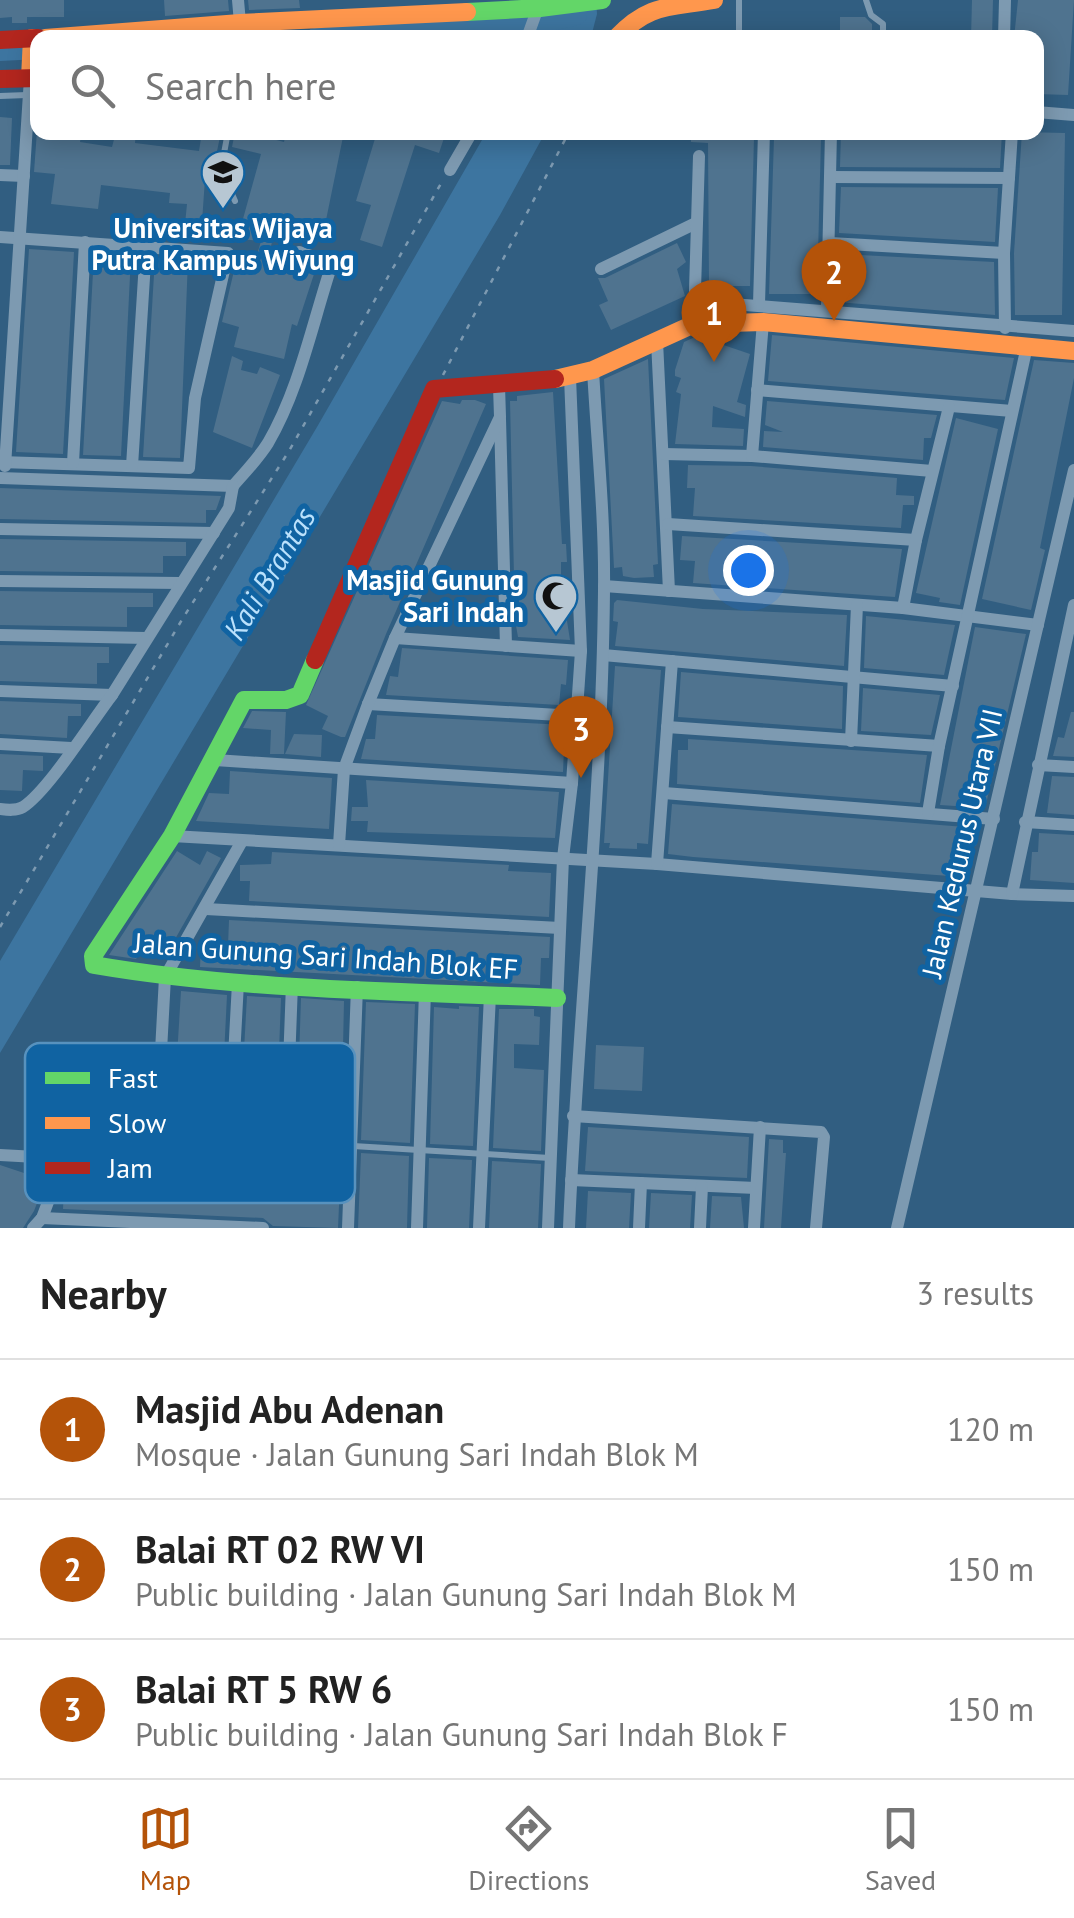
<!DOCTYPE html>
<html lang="en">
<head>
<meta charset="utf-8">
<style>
  body { margin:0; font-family:"PT Sans",sans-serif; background:#f2f2f2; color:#222 }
  .you { position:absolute; left:748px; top:570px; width:35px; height:35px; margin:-25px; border:8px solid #fff; border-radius:50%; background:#1a73e8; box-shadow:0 0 0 15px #1a73e833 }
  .badge { display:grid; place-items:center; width:65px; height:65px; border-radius:50%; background:#b45309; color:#fff; font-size:32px; font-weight:700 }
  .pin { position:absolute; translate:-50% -82px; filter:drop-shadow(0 2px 5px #0008) }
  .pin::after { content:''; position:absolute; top:52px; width:35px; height:30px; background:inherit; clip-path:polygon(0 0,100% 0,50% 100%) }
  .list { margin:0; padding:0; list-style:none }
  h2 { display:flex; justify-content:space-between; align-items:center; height:130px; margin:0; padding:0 40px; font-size:42px }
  h2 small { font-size:32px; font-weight:400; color:#767676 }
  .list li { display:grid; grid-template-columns:65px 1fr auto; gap:30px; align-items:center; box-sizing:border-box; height:140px; padding:0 40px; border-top:2px solid #e0e0e0 }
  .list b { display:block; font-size:38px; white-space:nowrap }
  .list p { margin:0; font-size:32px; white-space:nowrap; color:#767676 }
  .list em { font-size:32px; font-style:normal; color:#767676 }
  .icon { flex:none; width:55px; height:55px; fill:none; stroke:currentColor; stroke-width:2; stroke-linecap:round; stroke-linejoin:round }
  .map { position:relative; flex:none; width:1074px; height:1228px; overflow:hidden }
  .search { position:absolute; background:#fff; box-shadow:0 5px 25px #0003; left:30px; right:30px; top:30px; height:110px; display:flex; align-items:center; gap:25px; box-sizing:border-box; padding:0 35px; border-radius:20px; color:#767676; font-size:38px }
  .sheet { height:550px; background:#fff }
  nav { display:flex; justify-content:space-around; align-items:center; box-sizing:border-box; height:140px; border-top:2px solid #e0e0e0; background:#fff; font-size:28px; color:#767676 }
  nav a { display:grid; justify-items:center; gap:5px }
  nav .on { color:#b45309 }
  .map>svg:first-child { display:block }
  .water { fill:#3d75a0 }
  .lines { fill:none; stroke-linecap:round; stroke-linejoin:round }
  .river { stroke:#3d75a0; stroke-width:20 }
  .building { fill:#4f738f }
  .path { stroke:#7d9ab1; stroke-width:2.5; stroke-dasharray:5 8; stroke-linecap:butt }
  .lane { stroke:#7d9ab1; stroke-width:6 }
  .street { stroke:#7d9ab1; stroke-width:12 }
  .fast { stroke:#63d668; stroke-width:18 }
  .slow { stroke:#ff974d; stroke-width:18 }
  .jam { stroke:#b3261e; stroke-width:18 }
  .labels { text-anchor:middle; stroke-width:10; stroke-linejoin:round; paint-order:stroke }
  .poi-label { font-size:28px; font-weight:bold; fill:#fff; stroke:#1063a2 }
  .street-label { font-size:28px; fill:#fff; stroke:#1063a2 }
  .water-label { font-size:30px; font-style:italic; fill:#bae1fc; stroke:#1063a2 }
  .key { fill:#1063a2; stroke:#5892be; stroke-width:2.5 }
  .key-label { font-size:28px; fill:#fff }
</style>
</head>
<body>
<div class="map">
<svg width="1074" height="1228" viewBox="0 0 1074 1228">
  <rect width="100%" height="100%" fill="#315e81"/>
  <!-- water -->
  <g class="water">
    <polygon points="558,0 596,0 597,14 591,37 543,38"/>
    <polygon points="486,133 545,133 500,215 0,1053 0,961 317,427"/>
  </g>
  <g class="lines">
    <!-- river -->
    <g class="river">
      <polyline points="315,38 547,22 577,15"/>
      <polyline points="0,51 38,49"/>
    </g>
  </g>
  <!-- building -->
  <g class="building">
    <polygon points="0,0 64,0 64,17 27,17 27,23 12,23 12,17 0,18"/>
    <polygon points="164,0 228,0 229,11 165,16"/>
    <polygon points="248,0 299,0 300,8 249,10"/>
    <polygon points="972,0 993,0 992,38 971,38"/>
    <polygon points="1018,0 1074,0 1068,95 1036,94 1036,38 1014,38"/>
    <polygon points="840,17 865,17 872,24 872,38 840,38"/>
    <polygon points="0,117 12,118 10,165 0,165"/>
    <polygon points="38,117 38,132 82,132 80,142 112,147 116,132 136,132 135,143 199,151 202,132 221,132 211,180 205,179 202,222 241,226 261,154 232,147 235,132 266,132 265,137 284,142 286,132 344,132 325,225 279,214 270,250 316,268 297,326 292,324 284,359 234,347 239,327 222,322 237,258 255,262 261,241 184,234 187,204 169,203 170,193 101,185 98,209 51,204 55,174 34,172"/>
    <polygon points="377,132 446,132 439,153 415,145 382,247 360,240 371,205 356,201"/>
    <polygon points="691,132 720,132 719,138 754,138 750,286 709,286 708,143 691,142"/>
    <polygon points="796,132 810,132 810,138 821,138 817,294 769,294 774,138 795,138"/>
    <polygon points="841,132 1002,132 1000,168 840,167"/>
    <polygon points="1022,132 1065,133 1062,315 1015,315 1014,253"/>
    <polygon points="841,187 998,188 995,242 839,233"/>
    <polygon points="677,243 686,262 677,269 685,296 611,330 599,305 608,301 598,278 605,278"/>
    <polygon points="29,249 74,252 63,454 16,452"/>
    <polygon points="94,254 131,256 121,456 83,455"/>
    <polygon points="841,254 994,262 995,315 837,302"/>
    <polygon points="155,258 188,260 180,458 143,457"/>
    <polygon points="772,335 1014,358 1005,400 768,381"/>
    <polygon points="697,336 750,354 737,402 746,405 745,417 713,406 712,427 744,429 743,446 675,444 681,394 676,392 681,378 675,376 675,370 684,342"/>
    <polygon points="232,356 243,361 241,370 257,374 260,367 280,375 252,448 213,432"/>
    <polygon points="648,359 658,564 653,565 654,577 634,578 623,576 622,567 614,568 604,379"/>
    <polygon points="1034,360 1074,363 1074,378 1040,548 1045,550 1031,610 982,599"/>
    <polygon points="553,392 562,544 566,544 567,562 561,562 561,583 570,640 518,637 515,620 510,401 517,401 517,396"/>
    <polygon points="462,400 475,400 486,404 386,634 345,737 341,737 322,729 328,716 306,705 442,401 460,404"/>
    <polygon points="767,401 937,415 931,438 924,438 923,460 763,447 764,431 783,432 765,425"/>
    <polygon points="956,418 998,429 960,605 939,602 940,598 916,593"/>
    <polygon points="688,465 751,466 897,478 896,495 914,496 914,505 903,505 901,528 693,516 695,488 687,488"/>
    <polygon points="0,488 221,496 216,510 206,510 206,523 0,519"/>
    <polygon points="682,536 902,549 895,597 693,583 695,561 680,560"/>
    <polygon points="0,539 186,542 186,556 163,556 163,573 0,571"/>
    <polygon points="0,591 153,593 153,607 127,607 127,627 0,625"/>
    <polygon points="617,600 703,609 847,615 844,666 615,646 618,622 613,621 614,603"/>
    <polygon points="866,616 955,625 944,675 864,668"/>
    <polygon points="975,627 1026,634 985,808 940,805"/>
    <polygon points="0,645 109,647 109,663 97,663 97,684 0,681"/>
    <polygon points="402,648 568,660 566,685 561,684 559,705 386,695 390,676 398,677"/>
    <polygon points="615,666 661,670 648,844 637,843 637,849 609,848 610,843 604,843"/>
    <polygon points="681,672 843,686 842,729 678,717"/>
    <polygon points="863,688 940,695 931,735 861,731"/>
    <polygon points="0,701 81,704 81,716 68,716 67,738 0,734"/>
    <polygon points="252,711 286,712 284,754 270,754 271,730 243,728"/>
    <polygon points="1071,712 1074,712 1074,757 1053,756 1058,737 1064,738"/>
    <polygon points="377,715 565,725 563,772 361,759 366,739 375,739"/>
    <polygon points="294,734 322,735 321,757 285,754"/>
    <polygon points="688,739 927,755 920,803 677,784 678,750 688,750"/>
    <polygon points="0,754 43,756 43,771 23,770 22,791 0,790"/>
    <polygon points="230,771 332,778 329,829 196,821 209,793 229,794"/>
    <polygon points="1052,776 1074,777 1074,815 1047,813"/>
    <polygon points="366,780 559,792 555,838 367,832 368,821 351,821 352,807 368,807"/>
    <polygon points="672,804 978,828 978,837 976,846 964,845 963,877 693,857 668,854"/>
    <polygon points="1039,833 1074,835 1074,883 1030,880 1032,852 1038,852"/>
    <polygon points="177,851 200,865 207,851 221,858 170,948 150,936 136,959 109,955"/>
    <polygon points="272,852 509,865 508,871 551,873 549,917 249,901 250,881 240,881 240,865 271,864"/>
    <polygon points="229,920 550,937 549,958 541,958 540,985 200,967 201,945 228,946"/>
    <polygon points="181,991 227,995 219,1157 171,1154"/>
    <polygon points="247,996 281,998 275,1160 238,1158"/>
    <polygon points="301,998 344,1001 341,1142 317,1141 316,1152 296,1151"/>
    <polygon points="366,1002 415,1004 410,1143 361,1140"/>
    <polygon points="459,1006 479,1007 473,1146 430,1144 434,1007 459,1009"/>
    <polygon points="499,1009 534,1009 534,1016 540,1017 539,1045 514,1044 514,1068 544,1070 541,1151 493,1148"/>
    <polygon points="596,1045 644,1047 642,1091 594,1089"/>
    <polygon points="588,1127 749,1137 747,1178 585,1171"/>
    <polygon points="769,1139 783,1140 783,1153 786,1153 781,1228 764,1228"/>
    <polygon points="361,1153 409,1156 407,1228 358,1228"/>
    <polygon points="429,1158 472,1160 469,1228 427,1228"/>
    <polygon points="492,1161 541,1164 538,1228 489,1228"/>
    <polygon points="0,1165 24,1173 26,1169 46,1180 34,1211 23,1228 0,1228"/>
    <polygon points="71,1169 340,1183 338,1228 273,1226 263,1218 63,1209 64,1187"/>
    <polygon points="588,1191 631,1193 629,1228 586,1228"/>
    <polygon points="651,1193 692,1195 690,1228 649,1228"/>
    <polygon points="712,1196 741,1197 744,1228 710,1228"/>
  </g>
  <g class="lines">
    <!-- path -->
    <g class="path">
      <polyline points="443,375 569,132"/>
      <polyline points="0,927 183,618 289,451 443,180"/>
    </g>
    <!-- lane -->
    <g class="lane">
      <polyline points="866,0 871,15 883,24 883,38"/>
      <polyline points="739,30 739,0"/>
      <polyline points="0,96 27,95"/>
      <polyline points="180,132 181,136"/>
      <polyline points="228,132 221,169 235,201"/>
      <polyline points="353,1146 550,1158"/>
    </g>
    <!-- street -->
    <g class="street">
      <polyline points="238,0 240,23"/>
      <polyline points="527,38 540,2"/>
      <polyline points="1004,38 1005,0"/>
      <polyline points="1036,112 1074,115"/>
      <polyline points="450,170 472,132"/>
      <polyline points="0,175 24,176"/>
      <polyline points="831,177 1009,178"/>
      <polyline points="0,237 228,253 195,398 189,468 0,462"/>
      <polyline points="830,243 1004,253"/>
      <polyline points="601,269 696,223"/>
      <polyline points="694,301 1074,331"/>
      <polyline points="759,304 764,132"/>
      <polyline points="827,309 831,132"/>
      <polyline points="694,324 699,156"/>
      <polyline points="1005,328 1004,253 1012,132"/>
      <polyline points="657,341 669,591"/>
      <polyline points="757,390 1012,411"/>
      <polyline points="500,419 506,646"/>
      <polyline points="664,454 752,456 932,471"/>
      <polyline points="752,456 763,322"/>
      <polyline points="73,463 85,242"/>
      <polyline points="5,466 30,78"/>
      <polyline points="132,466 146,246"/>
      <path d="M 0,478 L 233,486 C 245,472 258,459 268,443 C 299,390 312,325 331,267 L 329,262 L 299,252"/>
      <polyline points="668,524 916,540"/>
      <polyline points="0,529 214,533"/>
      <polyline points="0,581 180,583"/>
      <polyline points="604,586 903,608 1038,625"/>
      <polyline points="903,608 916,540 949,407"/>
      <polyline points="0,635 146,638"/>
      <polyline points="395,638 581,651"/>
      <polyline points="603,655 953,686"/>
      <polyline points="0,691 112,695 229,508 233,486"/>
      <polyline points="368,704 576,716"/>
      <polyline points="667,727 939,746"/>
      <polyline points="851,741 857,605"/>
      <polyline points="0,744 71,748"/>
      <polyline points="215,760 572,783"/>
      <polyline points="1038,765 1074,767"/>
      <polyline points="664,793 994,819"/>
      <path d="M 0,809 C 8,810 16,811 23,807 C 48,791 92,721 112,695"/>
      <polyline points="928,813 939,746 1027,346"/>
      <polyline points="1025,822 1074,825"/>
      <polyline points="172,836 657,864 1012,894 1074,896"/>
      <polyline points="339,845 344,769 368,704 395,638 500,417 499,386"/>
      <polyline points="657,864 672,661"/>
      <polyline points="1012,894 1074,605"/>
      <polyline points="206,909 560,928"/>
      <polyline points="573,1116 821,1132 824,1137 816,1228"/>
      <polyline points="0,1155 350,1174"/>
      <polyline points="155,1162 165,977 242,841"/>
      <polyline points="228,1167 238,983"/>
      <polyline points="285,1170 292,984"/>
      <polyline points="571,1180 756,1188"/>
      <polyline points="42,1218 263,1228"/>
      <polyline points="33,1228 42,1218 65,1157"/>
      <polyline points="348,1228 357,987"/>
      <polyline points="417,1228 425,991"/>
      <polyline points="479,1228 490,995"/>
      <polyline points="548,1228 563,858 572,783 581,651 570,377"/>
      <path d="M 569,1228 C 578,1015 602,803 604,591 C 605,517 597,443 593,370"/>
      <polyline points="639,1228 641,1183"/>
      <polyline points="700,1228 702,1186"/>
      <polyline points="754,1228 760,1127"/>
      <polyline points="897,1228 1074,470"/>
    </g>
    <!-- fast -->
    <g class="fast">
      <polyline points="467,12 540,8 602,0"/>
      <path d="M 315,660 L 300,695 L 286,700 L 244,700 L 172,836 L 93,956 L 94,965 C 246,991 403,991 557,998"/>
    </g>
    <!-- slow -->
    <g class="slow">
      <polyline points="45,38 240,23 467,12"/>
      <path d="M 616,38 C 649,3 669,8 714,0"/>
      <polyline points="30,78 32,38"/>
      <polyline points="555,379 593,370 694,324 763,322 1074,351"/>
    </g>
    <!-- jam -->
    <g class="jam">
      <polyline points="0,40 38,38"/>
      <polyline points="0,79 38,78"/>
      <polyline points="315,660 434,389 555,379"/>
    </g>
  </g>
  <!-- icons -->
  <defs>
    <g id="university-pin" transform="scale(2.25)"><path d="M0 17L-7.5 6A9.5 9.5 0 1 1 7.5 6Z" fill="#b7c7d3" stroke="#1063a2"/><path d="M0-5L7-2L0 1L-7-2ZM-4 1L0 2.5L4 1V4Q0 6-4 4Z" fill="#111"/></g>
    <g id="mosque-pin" transform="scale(2.25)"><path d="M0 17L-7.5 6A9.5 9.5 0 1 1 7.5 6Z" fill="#b7c7d3" stroke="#1063a2"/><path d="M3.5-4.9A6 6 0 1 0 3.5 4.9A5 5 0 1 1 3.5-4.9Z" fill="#111"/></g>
  </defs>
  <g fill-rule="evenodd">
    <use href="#university-pin" x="223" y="172"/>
    <use href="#mosque-pin" x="556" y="596"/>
  </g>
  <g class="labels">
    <!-- poi labels -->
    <g class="poi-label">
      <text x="223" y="238">Universitas Wijaya<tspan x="223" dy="32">Putra Kampus Wiyung</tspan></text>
      <text x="524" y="590" text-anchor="end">Masjid Gunung<tspan x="524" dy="32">Sari Indah</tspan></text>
    </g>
    <!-- street labels -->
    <g class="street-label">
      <text transform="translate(962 843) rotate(-77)" y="10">Jalan Kedurus Utara VII</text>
      <text transform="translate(326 956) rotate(4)" y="10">Jalan Gunung Sari Indah Blok EF</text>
    </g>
    <!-- water labels -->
    <g class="water-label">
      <text transform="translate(270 574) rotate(-59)" y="10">Kali Brantas</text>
    </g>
  </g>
  <!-- legend -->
  <rect x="25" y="1043" width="330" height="160" rx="15" class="key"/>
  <rect x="45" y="1072" width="45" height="12" fill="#63d668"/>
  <rect x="45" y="1117" width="45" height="12" fill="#ff974d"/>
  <rect x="45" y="1162" width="45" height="12" fill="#b3261e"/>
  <g class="key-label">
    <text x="108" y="1088">Fast</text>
    <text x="108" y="1133">Slow</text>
    <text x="108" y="1178">Jam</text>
  </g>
</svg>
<div class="you"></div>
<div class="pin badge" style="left:714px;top:362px">1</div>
<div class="pin badge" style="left:834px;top:321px">2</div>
<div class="pin badge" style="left:581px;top:778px">3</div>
<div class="search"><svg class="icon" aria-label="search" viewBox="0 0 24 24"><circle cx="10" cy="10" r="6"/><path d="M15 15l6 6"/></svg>Search here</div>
</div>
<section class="sheet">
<h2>Nearby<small>3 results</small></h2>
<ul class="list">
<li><span class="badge">1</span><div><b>Masjid Abu Adenan</b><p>Mosque · Jalan Gunung Sari Indah Blok M</p></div><em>120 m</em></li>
<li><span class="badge">2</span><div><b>Balai RT 02 RW VI</b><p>Public building · Jalan Gunung Sari Indah Blok M</p></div><em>150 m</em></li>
<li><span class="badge">3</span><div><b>Balai RT 5 RW 6</b><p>Public building · Jalan Gunung Sari Indah Blok F</p></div><em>150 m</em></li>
</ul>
</section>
<nav>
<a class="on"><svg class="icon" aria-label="map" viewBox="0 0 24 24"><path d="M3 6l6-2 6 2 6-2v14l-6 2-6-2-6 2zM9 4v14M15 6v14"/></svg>Map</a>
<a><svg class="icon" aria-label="directions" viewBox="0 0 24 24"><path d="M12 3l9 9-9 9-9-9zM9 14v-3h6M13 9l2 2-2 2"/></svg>Directions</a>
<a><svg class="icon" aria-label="saved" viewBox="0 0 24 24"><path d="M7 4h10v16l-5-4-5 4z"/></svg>Saved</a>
</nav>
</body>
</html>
